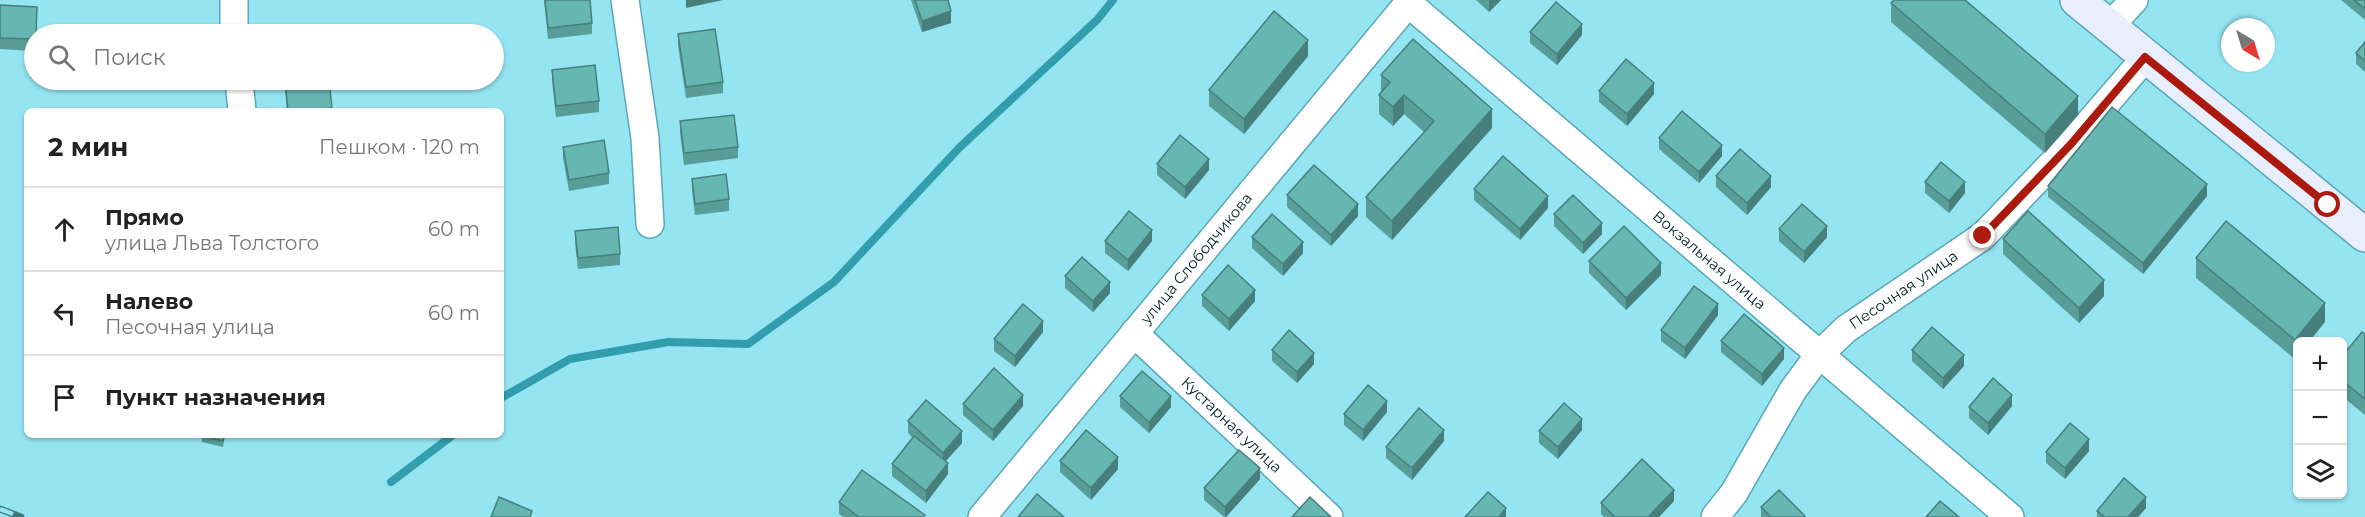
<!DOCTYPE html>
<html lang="ru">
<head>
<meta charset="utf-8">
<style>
  body { margin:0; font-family:Montserrat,sans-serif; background:#f6f6f6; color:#222 }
  .controls { position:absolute; right:18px; bottom:18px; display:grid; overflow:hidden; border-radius:9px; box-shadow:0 2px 4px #0004 }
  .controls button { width:54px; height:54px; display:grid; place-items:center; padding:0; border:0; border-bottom:2px solid #e0e0e0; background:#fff; color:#222; font:30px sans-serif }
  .compass { position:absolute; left:2221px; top:18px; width:54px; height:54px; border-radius:50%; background:#fff; box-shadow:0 2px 4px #0004; rotate:142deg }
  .stop { position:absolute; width:18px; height:18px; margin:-14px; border:4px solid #ab1a0c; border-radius:50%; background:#fff }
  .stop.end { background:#ab1a0c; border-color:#fff; box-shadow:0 2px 6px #0008 }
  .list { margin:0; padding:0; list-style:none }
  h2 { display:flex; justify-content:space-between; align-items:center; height:78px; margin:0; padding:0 24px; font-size:26px }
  h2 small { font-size:20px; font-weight:400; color:#767676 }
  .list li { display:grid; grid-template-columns:39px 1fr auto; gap:18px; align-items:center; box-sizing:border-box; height:84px; padding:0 24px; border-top:2px solid #e0e0e0 }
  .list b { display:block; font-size:22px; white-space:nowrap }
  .list p { margin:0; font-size:20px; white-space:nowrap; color:#767676 }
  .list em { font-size:20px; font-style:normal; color:#767676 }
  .icon { flex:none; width:33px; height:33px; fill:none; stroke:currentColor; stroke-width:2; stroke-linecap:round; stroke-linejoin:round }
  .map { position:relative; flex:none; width:2365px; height:517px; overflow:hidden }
  .search { position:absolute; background:#fff; box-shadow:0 2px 4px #0004; left:24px; top:24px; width:480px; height:66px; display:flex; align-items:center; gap:15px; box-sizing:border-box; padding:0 21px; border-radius:33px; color:#767676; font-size:22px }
  .panel { position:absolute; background:#fff; box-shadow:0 2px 4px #0004; left:24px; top:108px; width:480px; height:330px; border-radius:9px }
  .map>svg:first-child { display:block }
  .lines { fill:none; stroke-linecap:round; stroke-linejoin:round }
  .stream { stroke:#329dae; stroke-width:8 }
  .minor-casing { stroke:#59a8b6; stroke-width:30 }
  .secondary-casing { stroke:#59a8b6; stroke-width:36 }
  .minor { stroke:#fff; stroke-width:27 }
  .secondary { stroke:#e9eefc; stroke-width:33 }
  .rail-casing { stroke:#41757e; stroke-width:7 }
  .rail { stroke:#95e4f2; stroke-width:4.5; stroke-dasharray:14; stroke-linecap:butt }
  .wall { fill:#589d98 }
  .shaded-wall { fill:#477f7c }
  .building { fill:#66b6b1; stroke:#477f7c; stroke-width:1.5 }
  .route { stroke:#ab1a0c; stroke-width:8 }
  .labels { text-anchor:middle; stroke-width:4.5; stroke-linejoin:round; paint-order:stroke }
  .street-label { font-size:15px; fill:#002025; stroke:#95e4f2 }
</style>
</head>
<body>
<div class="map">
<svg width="2365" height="517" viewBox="0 0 2365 517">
  <rect width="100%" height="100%" fill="#95e4f2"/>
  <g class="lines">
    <!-- stream -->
    <g class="stream">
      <polyline points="501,398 570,359 668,342 748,344 834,282 960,147 1097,20 1113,0"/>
      <polyline points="391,482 453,435"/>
    </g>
    <!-- minor casing -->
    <g class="minor-casing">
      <g id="minor">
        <polyline points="234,0 234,34"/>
        <polyline points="625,0 645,138 650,224"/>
        <path id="s1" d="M 1408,3 L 2010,517"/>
        <polyline points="2108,28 2134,0"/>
        <polyline points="239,80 242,111"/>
        <path id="s2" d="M 1134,333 L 1329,517"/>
        <path id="s3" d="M 982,517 L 1411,0"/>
        <path id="s4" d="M 1715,517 L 1734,493 L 1793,390 L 1819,355 L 1846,329 L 1983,236 L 2071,144 L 2145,58"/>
      </g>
    </g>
    <!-- secondary casing -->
    <g class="secondary-casing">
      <polyline id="secondary" points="2077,0 2365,235"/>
    </g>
    <!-- minor -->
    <use href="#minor" class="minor"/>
    <!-- secondary -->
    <use href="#secondary" class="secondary"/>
    <!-- rail casing -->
    <g class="rail-casing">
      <polyline id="rail" points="0,509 21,517"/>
    </g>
    <!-- rail -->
    <use href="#rail" class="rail"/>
  </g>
  <!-- wall -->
  <g class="wall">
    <polygon points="544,0 590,0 592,23 592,34 548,39"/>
    <polygon points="911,0 948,0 951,23 922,32"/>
    <polygon points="1476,0 1501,0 1489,12"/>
    <polygon points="2341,0 2365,0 2365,20"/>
    <polygon points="1891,3 2078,115 2045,153 1891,22"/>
    <polygon points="0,5 37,18 34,34 34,51 0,49"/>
    <polygon points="1530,32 1582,35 1557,65 1530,43"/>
    <polygon points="678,34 723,82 723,93 686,98 678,46"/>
    <polygon points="2365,42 2365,72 2356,64 2356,53"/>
    <polygon points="1308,56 1244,134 1209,106 1209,90"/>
    <polygon points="552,70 599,101 599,112 556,117 552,81"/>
    <polygon points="1381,75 1492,128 1392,240 1366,217 1366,197 1424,132 1404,114 1393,126 1379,114 1379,95 1381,91"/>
    <polygon points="284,80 329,80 332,111 287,111"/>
    <polygon points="1599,91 1654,94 1627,126 1599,102"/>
    <polygon points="680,121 738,147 738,158 684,165 680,132"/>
    <polygon points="1659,138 1722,156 1699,183 1659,149"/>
    <polygon points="563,147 609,173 609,184 569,191 563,158"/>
    <polygon points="1157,164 1209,170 1185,199 1157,175"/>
    <polygon points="1716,176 1771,187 1747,215 1716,187"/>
    <polygon points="692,179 729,199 729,211 695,215 692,190"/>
    <polygon points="1925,182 1965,193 1949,213 1925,193"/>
    <polygon points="2048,186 2207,196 2143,274 2048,197"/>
    <polygon points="1474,189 1548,208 1520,240 1474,200"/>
    <polygon points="1287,195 1358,216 1331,246 1287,207"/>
    <polygon points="1554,214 1602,234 1583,254 1554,226"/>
    <polygon points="1779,229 1827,237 1804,263 1779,241"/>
    <polygon points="575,231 620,254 620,265 578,269 575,243"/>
    <polygon points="1252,237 1303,253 1283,276 1252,248"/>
    <polygon points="2003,239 2104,296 2079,323 2003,254"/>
    <polygon points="1105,241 1152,241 1128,271 1105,253"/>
    <polygon points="2196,258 2325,322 2298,342 2298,356 2295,359 2196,278"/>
    <polygon points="1589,261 1661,275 1626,310 1589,273"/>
    <polygon points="1065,276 1110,293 1093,312 1065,288"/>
    <polygon points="1202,295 1255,301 1229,331 1202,306"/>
    <polygon points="1718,315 1685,359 1661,341 1661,330"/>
    <polygon points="1043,332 1015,367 994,351 994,339"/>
    <polygon points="2365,334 2365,415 2343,397 2343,355"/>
    <polygon points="1721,341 1784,359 1762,386 1721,352"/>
    <polygon points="1272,350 1314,364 1297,383 1272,361"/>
    <polygon points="1912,350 1964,366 1943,389 1912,361"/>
    <polygon points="1120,396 1171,407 1149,433 1120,407"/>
    <polygon points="963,404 1023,406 993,441 963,415"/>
    <polygon points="2012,406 1988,435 1969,418 1969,407"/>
    <polygon points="1387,412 1363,441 1344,425 1344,414"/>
    <polygon points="908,421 962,443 946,461 948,474 926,503 892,476 892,464 913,438 908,433"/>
    <polygon points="1582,430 1558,459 1539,443 1539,431"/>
    <polygon points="202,435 225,435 223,447 202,442"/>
    <polygon points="1444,441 1412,480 1386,458 1386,447"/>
    <polygon points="2089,451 2065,479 2046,463 2046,452"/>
    <polygon points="1060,461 1118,469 1091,500 1060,472"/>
    <polygon points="1260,479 1226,517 1224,517 1204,500 1204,488"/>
    <polygon points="1674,501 1659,517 1604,517 1601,514 1601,503"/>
    <polygon points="839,502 925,517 843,517 839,514"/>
    <polygon points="1761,507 1805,517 1761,517"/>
    <polygon points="2146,508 2138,517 2097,517 2097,511"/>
  </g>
  <!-- shaded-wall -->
  <g class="shaded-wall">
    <polygon points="686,0 723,0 686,8"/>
    <polygon points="1490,0 1501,0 1489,12 1489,1"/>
    <polygon points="951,11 951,23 922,32 922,21"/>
    <polygon points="1582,24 1582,35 1557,65 1557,54"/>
    <polygon points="1308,40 1308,56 1244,134 1244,119"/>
    <polygon points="1654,83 1654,94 1627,126 1627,114"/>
    <polygon points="1404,95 1404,114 1393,126 1393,107"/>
    <polygon points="2078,96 2078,115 2045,153 2045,134"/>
    <polygon points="1492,109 1492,128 1392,240 1392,221"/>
    <polygon points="1722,145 1722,156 1699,183 1699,172"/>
    <polygon points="1209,159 1209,170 1185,199 1185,187"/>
    <polygon points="1771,176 1771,187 1747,215 1747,203"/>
    <polygon points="1965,182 1965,193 1949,213 1949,201"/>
    <polygon points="2207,184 2207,196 2143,274 2143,263"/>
    <polygon points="1548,196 1548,208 1520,240 1520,229"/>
    <polygon points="1358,204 1358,216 1331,246 1331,235"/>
    <polygon points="1602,223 1602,234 1583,254 1583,243"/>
    <polygon points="1827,226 1827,237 1804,263 1804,252"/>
    <polygon points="1152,230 1152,241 1128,271 1128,260"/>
    <polygon points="1303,242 1303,253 1283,276 1283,264"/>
    <polygon points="1661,263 1661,275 1626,310 1626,298"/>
    <polygon points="2104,280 2104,296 2079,323 2079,308"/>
    <polygon points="1110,282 1110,293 1093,312 1093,301"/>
    <polygon points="1255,290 1255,301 1229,331 1229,319"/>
    <polygon points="2325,303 2325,322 2309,342 2298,342 2298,356 2295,359 2295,340"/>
    <polygon points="1718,304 1718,315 1685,359 1685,348"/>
    <polygon points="1043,321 1043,332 1015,367 1015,356"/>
    <polygon points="1784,348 1784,359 1762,386 1762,374"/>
    <polygon points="1314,353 1314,364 1297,383 1297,372"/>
    <polygon points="1964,355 1964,366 1943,389 1943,378"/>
    <polygon points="1023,395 1023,406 993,441 993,430"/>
    <polygon points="2012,395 2012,406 1988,435 1988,423"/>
    <polygon points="1171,396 1171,407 1149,433 1149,422"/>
    <polygon points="1387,401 1387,412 1363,441 1363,430"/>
    <polygon points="1582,419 1582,430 1558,459 1558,447"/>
    <polygon points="1444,430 1444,441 1412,480 1412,468"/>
    <polygon points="962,431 962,443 943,464 943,453"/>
    <polygon points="2089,439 2089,451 2065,479 2065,468"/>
    <polygon points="1118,457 1118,469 1091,500 1091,488"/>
    <polygon points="948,463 948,474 926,503 926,491"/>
    <polygon points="1260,468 1260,479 1226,517 1225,517 1225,507"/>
    <polygon points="1674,490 1674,501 1659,517 1648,517"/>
    <polygon points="2146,497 2146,508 2138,517 2128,517"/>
    <polygon points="1506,508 1506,517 1499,517"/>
  </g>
  <!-- building -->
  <g class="building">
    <polygon points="545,0 590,0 592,23 548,28"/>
    <polygon points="915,0 948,0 951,11 922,21"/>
    <polygon points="1894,0 1965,0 2078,96 2045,134 1891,3"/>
    <polygon points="2354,0 2365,0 2365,9"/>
    <polygon points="1556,2 1582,24 1557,54 1530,32"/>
    <polygon points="0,5 37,7 36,34 34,34 34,39 0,38"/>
    <polygon points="1274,11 1308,40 1244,119 1209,90"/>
    <polygon points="715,29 723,82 686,87 678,34"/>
    <polygon points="1413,39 1492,109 1392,221 1366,197 1434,121 1404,95 1393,107 1379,95 1390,82 1381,75"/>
    <polygon points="2365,42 2365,61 2356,53"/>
    <polygon points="1626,59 1654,83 1627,114 1599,91"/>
    <polygon points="595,65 599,101 556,106 552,70"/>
    <polygon points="285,80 329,80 332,108 309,111 288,111"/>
    <polygon points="2112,107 2207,184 2143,263 2048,186"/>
    <polygon points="1682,111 1722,145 1699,172 1659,138"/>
    <polygon points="734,115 738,147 684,153 680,121"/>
    <polygon points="1180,135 1209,159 1185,187 1157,164"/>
    <polygon points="604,140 609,173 569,180 563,147"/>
    <polygon points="1740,149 1771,176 1747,203 1716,176"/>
    <polygon points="1503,156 1548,196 1520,229 1474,189"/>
    <polygon points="1941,162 1965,182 1949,201 1925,182"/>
    <polygon points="1314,165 1358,204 1331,235 1287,195"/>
    <polygon points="726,174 729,199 695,204 692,179"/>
    <polygon points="1573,195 1602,223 1583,243 1554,214"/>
    <polygon points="1802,204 1827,226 1804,252 1779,229"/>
    <polygon points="1129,211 1152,230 1128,260 1105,241"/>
    <polygon points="2028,211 2104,280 2079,308 2003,239"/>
    <polygon points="1272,214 1303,242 1283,264 1252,237"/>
    <polygon points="2226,221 2325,303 2295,340 2196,258"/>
    <polygon points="1624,226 1661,263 1626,298 1589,261"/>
    <polygon points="618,227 620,254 578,258 575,231"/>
    <polygon points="1082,257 1110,282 1093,301 1065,276"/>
    <polygon points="1228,265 1255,290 1229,319 1202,295"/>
    <polygon points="1694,286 1718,304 1685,348 1661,330"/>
    <polygon points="1023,304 1043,321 1015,356 994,339"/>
    <polygon points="1744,314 1784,348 1762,374 1721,341"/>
    <polygon points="1932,327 1964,355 1943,378 1912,350"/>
    <polygon points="1289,330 1314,353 1297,372 1272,350"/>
    <polygon points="2362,332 2365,334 2365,399 2343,381 2343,355"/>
    <polygon points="994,368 1023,395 993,430 963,404"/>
    <polygon points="1142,371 1171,396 1149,422 1120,396"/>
    <polygon points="1993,378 2012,395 1988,423 1969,407"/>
    <polygon points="1368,385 1387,401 1363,430 1344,414"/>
    <polygon points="926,400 962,431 943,453 908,421"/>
    <polygon points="1564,403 1582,419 1558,447 1539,431"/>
    <polygon points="1419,408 1444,430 1412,468 1386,447"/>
    <polygon points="2070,423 2089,439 2065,468 2046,452"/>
    <polygon points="1086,430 1118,457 1091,488 1060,461"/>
    <polygon points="202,435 224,435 223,441 202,436"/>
    <polygon points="914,436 948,463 926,491 892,464"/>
    <polygon points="1239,450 1260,468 1225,507 1204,488"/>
    <polygon points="1642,459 1674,490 1648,517 1615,517 1601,503"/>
    <polygon points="862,470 925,515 923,517 859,517 839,502"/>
    <polygon points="2124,478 2146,497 2128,517 2105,517 2097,511"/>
    <polygon points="1779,490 1805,516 1804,517 1771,517 1761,507"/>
    <polygon points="1488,492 1506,508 1499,517 1465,517"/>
    <polygon points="1037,494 1064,517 1018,517"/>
    <polygon points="499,497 532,511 530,517 491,517"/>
    <polygon points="1310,497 1331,517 1292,517"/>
    <polygon points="1940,501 1959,517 1926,517"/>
  </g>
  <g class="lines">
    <!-- route -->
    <polyline class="route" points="1983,236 2071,144 2145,57 2328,205"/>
  </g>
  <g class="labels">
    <!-- street labels -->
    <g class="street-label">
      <text dy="5" stroke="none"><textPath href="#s3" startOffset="336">улица Слободчикова</textPath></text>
      <text dy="5" stroke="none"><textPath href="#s1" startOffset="396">Вокзальная улица</textPath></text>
      <text dy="5" stroke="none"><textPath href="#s4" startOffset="300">Песочная улица</textPath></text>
      <text dy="5" stroke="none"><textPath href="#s2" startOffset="134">Кустарная улица</textPath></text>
    </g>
  </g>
</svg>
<div class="controls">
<button>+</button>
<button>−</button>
<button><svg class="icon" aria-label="layers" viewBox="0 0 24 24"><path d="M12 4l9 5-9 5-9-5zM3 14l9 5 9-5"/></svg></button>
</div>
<svg class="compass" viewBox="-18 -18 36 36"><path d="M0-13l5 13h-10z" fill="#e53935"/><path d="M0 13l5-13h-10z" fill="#767676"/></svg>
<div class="stop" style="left:2328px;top:205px"></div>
<div class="stop end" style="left:1983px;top:236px"></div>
<div class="search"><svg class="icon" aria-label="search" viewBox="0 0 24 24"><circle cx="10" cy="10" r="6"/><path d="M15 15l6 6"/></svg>Поиск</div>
<section class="panel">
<h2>2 мин<small>Пешком · 120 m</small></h2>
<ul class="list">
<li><svg class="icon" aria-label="ahead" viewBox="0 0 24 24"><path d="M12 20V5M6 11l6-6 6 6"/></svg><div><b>Прямо</b><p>улица Льва Толстого</p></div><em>60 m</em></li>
<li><svg class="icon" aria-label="left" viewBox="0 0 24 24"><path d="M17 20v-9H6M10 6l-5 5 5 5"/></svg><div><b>Налево</b><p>Песочная улица</p></div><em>60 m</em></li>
<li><svg class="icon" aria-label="arrive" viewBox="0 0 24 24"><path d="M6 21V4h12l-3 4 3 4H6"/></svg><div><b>Пункт назначения</b></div></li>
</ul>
</section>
</div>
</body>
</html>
